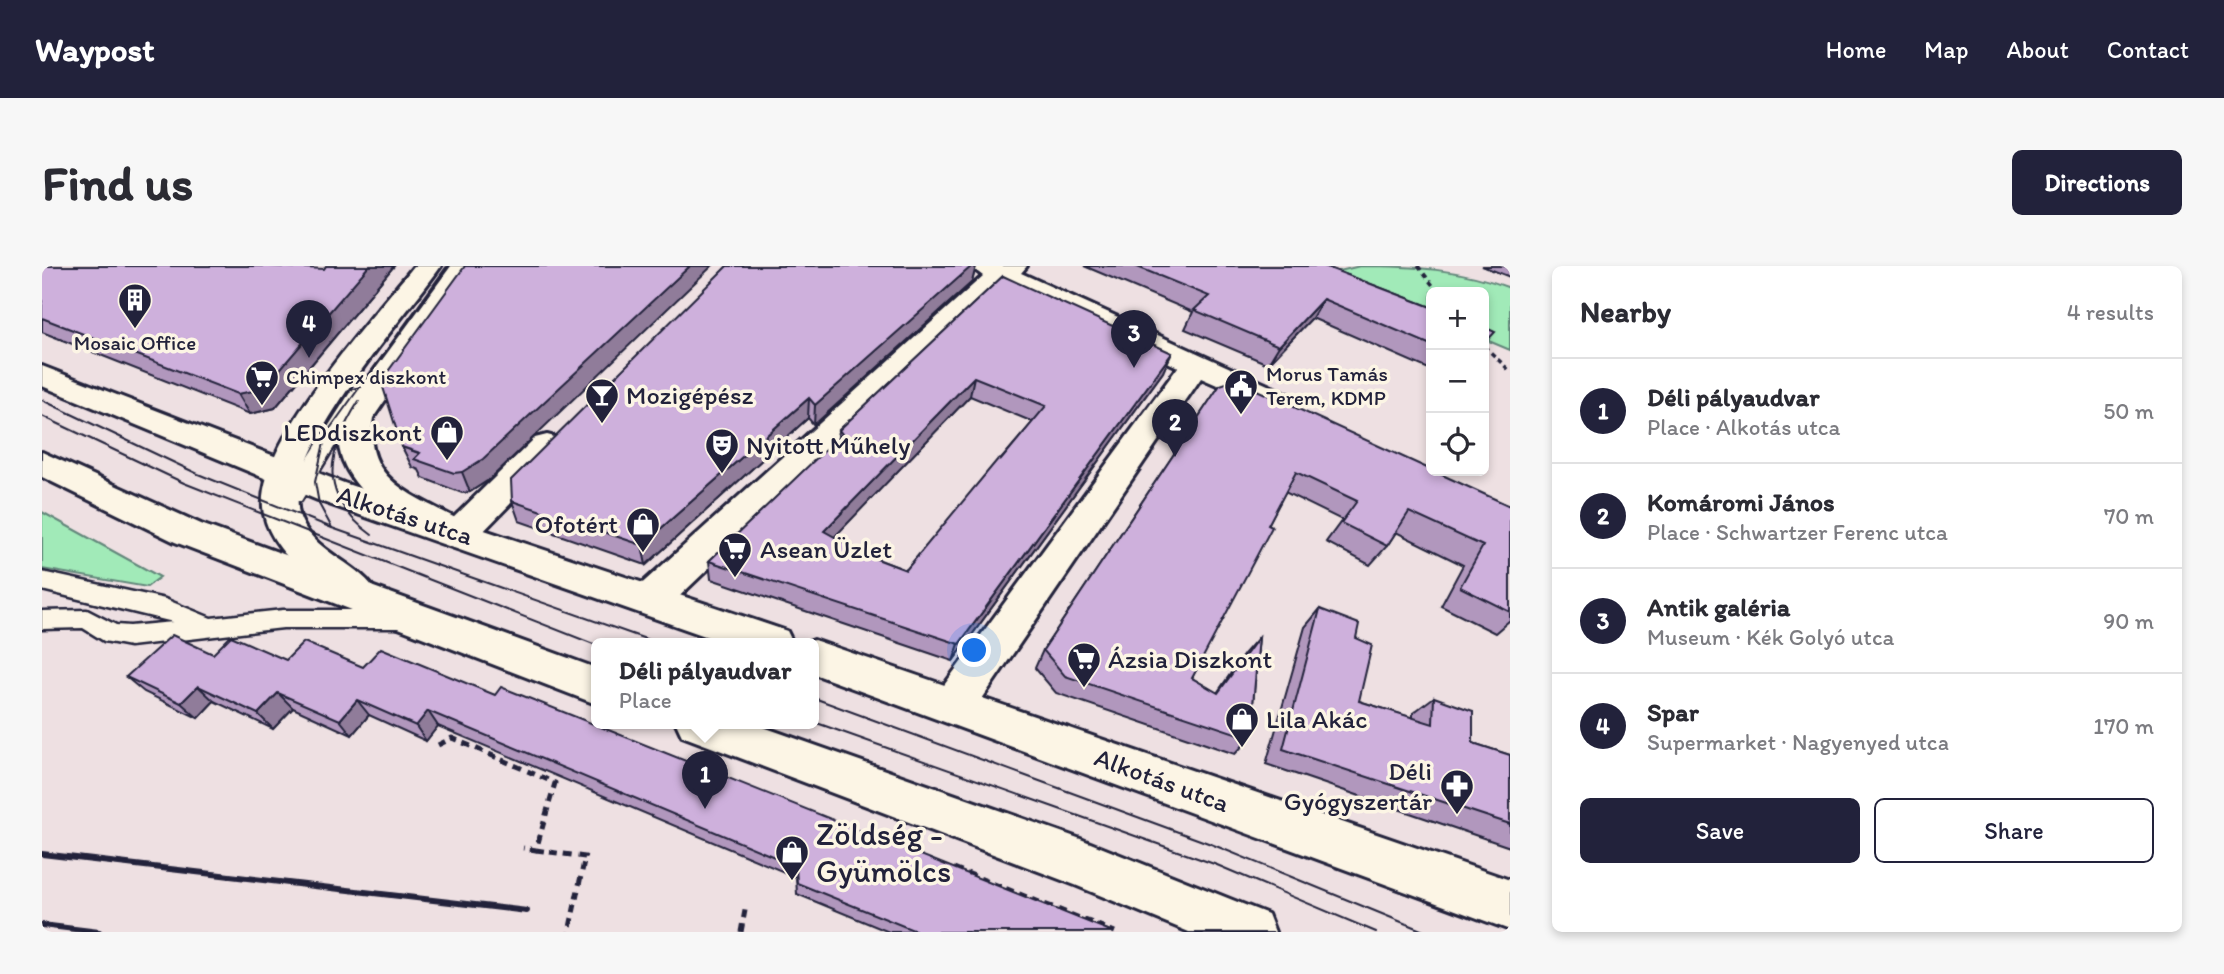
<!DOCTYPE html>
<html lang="en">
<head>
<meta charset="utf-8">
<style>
  body { margin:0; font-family:Itim,sans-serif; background:#f7f7f7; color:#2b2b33 }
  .controls { position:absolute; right:21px; top:21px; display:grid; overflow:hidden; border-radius:10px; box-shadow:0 4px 10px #0003 }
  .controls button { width:63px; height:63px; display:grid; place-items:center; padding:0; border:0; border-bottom:2px solid #e1e1e2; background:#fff; color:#2b2b33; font:35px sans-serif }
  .you { position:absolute; left:933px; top:385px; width:24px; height:24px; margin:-18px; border:5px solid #fff; border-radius:50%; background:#1a73e8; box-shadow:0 0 0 10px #1a73e833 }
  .badge { display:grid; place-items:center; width:46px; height:46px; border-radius:50%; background:#22223b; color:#fff; font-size:23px; font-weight:700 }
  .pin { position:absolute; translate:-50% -58px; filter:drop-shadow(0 2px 4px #0008) }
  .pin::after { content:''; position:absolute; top:37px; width:24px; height:21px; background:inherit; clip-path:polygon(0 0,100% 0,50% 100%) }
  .popup { position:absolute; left:549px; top:372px; width:228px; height:91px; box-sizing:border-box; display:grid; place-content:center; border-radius:10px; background:#fff; filter:drop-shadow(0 2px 5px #0005); font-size:23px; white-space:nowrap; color:#7c7c81 }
  .popup b { font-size:26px; color:#2b2b33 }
  .popup::after { content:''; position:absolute; left:50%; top:100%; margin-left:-14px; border:14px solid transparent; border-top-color:#fff }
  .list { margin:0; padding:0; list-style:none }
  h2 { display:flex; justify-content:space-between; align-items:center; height:91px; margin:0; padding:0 28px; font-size:30px }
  h2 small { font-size:23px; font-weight:400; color:#7c7c81 }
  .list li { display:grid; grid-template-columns:46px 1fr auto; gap:21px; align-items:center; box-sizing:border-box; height:105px; padding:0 28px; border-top:2px solid #e1e1e2 }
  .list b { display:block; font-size:26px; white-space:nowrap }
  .list p { margin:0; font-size:23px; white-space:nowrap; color:#7c7c81 }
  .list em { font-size:23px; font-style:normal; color:#7c7c81 }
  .actions { display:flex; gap:14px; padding:21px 28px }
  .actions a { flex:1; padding:16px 0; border:2px solid #22223b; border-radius:10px; text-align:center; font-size:24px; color:#22223b }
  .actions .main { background:#22223b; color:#fff }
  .icon { flex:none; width:38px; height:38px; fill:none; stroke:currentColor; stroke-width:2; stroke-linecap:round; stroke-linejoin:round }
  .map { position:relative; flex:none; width:1468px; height:666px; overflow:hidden; border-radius:10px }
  header { display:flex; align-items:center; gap:42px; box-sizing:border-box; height:98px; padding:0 35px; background:#22223b; color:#fff }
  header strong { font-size:33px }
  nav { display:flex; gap:38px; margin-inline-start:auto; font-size:24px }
  .intro { display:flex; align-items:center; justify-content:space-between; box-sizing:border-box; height:168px; padding:0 42px }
  h1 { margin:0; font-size:49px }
  .button { padding:18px 32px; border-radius:10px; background:#22223b; color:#fff; font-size:24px; font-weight:700 }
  main { display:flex; gap:42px; padding:0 42px }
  aside { flex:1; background:#fff; border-radius:10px; box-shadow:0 4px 10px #0003 }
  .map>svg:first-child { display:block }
  .green { fill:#a1eab8; stroke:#62867a; stroke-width:2 }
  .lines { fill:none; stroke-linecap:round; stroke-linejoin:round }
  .service-casing { stroke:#22223b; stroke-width:5 }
  .minor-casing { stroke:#22223b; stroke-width:6 }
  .tertiary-casing { stroke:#22223b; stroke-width:6 }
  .secondary-casing { stroke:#22223b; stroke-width:6 }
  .path-far1 { stroke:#22223b; stroke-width:3.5; stroke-dasharray:5 4.5; stroke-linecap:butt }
  .path { stroke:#22223b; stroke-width:5; stroke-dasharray:8 6; stroke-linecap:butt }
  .service { fill:#fcf5e5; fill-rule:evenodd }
  .minor { fill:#fcf5e5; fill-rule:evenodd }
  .tertiary { fill:#fcf5e5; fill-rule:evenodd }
  .secondary { fill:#fcf5e5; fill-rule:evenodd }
  .tram { stroke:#22223b; stroke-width:2 }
  .rail { stroke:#22223b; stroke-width:6 }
  .wall { fill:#b197bd; stroke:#22223b; stroke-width:2; fill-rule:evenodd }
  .shaded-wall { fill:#907b9a; stroke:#22223b; stroke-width:2 }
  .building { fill:#ceb0dc; stroke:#22223b; stroke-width:2; fill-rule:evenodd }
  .labels { text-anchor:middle; stroke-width:7; stroke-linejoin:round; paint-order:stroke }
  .far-poi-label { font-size:21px; fill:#22223b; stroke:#fcf5e5; text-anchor:start }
  .poi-label { font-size:26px; fill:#22223b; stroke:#fcf5e5; text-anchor:start }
  .street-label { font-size:26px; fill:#22223b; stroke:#fcf5e5 }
  .near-poi-label { font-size:32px; fill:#22223b; stroke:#fcf5e5; text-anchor:start }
</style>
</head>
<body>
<header>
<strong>Waypost</strong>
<nav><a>Home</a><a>Map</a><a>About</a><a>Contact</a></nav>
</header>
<div class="intro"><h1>Find us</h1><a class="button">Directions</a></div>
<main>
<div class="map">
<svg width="1468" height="666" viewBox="0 0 1468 666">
  <rect width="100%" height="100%" fill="#eee0e2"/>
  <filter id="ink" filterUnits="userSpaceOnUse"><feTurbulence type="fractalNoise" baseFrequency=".0143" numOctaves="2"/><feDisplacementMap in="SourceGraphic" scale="14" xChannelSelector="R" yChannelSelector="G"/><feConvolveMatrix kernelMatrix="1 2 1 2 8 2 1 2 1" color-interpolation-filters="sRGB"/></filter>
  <g filter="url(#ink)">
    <!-- green -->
    <g class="green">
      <path d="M 1318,0 C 1369,0 1420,3 1468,22 L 1468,84 L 1442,73 L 1442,26 L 1389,26 L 1389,51 L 1285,8 Z"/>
      <polygon points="0,246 118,311 105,321 0,303"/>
    </g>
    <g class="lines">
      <!-- service casing -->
      <g class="service-casing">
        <g id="service">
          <polygon points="315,123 324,129 259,235 245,235 242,230 245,225 309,125"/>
          <polygon points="0,306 123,333 169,352 241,344 359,344 367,346 371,353 367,360 359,362 241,362 88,380 62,375 41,362 0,363 0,345 45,344 74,359 88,360 131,356 0,324"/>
        </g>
      </g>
      <!-- minor casing -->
      <g class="minor-casing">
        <g id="minor">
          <polygon points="928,0 985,0 979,7 1248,129 1253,136 1248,143 1237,146 1159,112 927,452 912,457 897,452 891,439 897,426 1136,101 962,20 622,345 608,349 594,345 589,334 594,323 941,10"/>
          <polygon points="505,169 517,172 521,180 517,188 431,276 418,280 405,276 400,267 405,258 493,172"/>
        </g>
      </g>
      <!-- tertiary casing -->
      <g class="tertiary-casing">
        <g id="tertiary">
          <path d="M 372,0 L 399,0 C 365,50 230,195 260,256 C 276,289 320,298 336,329 L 331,340 C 304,348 282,325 263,308 C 244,291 223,268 221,241 C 216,175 331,51 372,0 Z"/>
          <path d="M 409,0 L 435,0 L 331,152 C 320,214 370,228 417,254 L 422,263 L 417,272 L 404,276 C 356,262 281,212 299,153 C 303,138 319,122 329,109 C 356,73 382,36 409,0 Z"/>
        </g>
      </g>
      <!-- secondary casing -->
      <g class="secondary-casing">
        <g id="secondary">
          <polygon points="0,100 302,217 745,365 751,377 683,377 278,235 0,120"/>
          <polygon points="0,186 159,258 554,402 554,438 133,276 0,211"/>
          <polygon points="772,374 1468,614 1468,664 772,408 772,377 764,377"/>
          <polygon points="634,457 710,457 1036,572 1208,641 1226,648 1233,666 1147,666 1033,619 640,470"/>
        </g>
      </g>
      <!-- path-far1 -->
      <g class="path-far1">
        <polyline points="1376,0 1396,26"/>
        <polyline points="1442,80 1468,105"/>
      </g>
      <!-- path -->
      <g class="path">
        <polyline points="396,479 410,472 513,517 494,584 481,582"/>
        <polyline points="494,584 543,591 527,666"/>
        <polyline points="912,602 1073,666"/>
        <polyline points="699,666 704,639"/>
      </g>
      <!-- service -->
      <use href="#service" class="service"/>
      <!-- minor -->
      <use href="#minor" class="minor"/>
      <!-- tertiary -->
      <use href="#tertiary" class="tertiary"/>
      <!-- secondary -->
      <use href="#secondary" class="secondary"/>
      <!-- tram -->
      <g class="tram">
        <polyline points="0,134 156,208 290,262 615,377"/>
        <path d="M 317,135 C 284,187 275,230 330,269"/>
        <polyline points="0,150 142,217 554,379"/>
        <polyline points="290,262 277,238 273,216 284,168 405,0"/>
        <polyline points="772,432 1169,578 1384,666"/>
        <polyline points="772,456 1175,599 1334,666"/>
      </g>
      <!-- rail -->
      <g class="rail">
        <polyline points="0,588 485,645"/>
        <polyline points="0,659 57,666"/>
      </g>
    </g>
    <!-- wall -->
    <g class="wall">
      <polygon points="284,0 352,0 233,142 208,148 0,66 0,2 282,3"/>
      <polygon points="685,0 934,0 930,16 772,159 766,152 604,299 477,255 470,235"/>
      <polygon points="1042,0 1282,0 1389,41 1389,104 1270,52 1226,98 1143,63 1151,46"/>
      <polygon points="1440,0 1468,0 1468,11"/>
      <path d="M 961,10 L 1121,106 L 911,395 L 669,313 L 667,295 L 796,172 L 797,164 ZM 928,130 L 991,156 L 864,304 L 827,290 L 792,271 Z"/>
      <polygon points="1178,119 1468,240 1468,354 1453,367 1399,340 1421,299 1354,266 1345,280 1328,299 1284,276 1300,254 1243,226 1226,259 1150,412 1175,427 1202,388 1217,371 1208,472 1193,488 1014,427 993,402 1001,384"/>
      <polygon points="360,181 448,213 428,226 420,227 381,212 377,204 370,201"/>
      <polygon points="1278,343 1314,372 1317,435 1371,452 1371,447 1392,431 1431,477 1468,489 1468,581 1224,498 1263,361"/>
      <polygon points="171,388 321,401 453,429 1071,666 847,666 755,628 754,611 396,460 384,475 327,449 310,469 251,442 231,463 172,435 156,452 102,426 84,411"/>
    </g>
    <!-- shaded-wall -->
    <g class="shaded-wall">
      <polygon points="327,0 352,0 233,142 208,148 196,128"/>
      <polygon points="648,0 670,0 448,213 428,226 420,206"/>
      <polygon points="925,0 934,0 930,16 772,159 773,139"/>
      <polygon points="1281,33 1270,52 1226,98 1237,80"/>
      <polygon points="1130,87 1121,106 911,395 917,378"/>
      <polygon points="932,111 928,130 780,284 782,265"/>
      <polygon points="767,132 766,152 604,299 600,279"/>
      <polygon points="156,420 172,435 156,452 139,437"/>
      <polygon points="236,427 251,442 231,463 216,448"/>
      <polygon points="315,434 327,449 310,469 298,454"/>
      <polygon points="386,445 396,460 384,475 374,460"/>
    </g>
    <!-- building -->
    <g class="building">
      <polygon points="4,0 227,0 282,3 284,0 327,0 221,123 196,128 0,52 0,2"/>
      <polygon points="423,0 648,0 441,193 420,206 412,207 372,193 378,187 360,181 339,115"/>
      <polygon points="685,0 930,0 773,139 767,132 600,279 470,235 469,214"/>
      <polygon points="1093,0 1282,0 1389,41 1389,79 1281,33 1237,80 1152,44 1167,30"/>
      <path d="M 961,10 L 1130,87 L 917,378 L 667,295 L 800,168 L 797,164 ZM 932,111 L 1004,140 L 959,194 L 956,193 L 864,304 L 827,290 L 782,265 Z"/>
      <polygon points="1442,61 1453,66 1442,78"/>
      <polygon points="1193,114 1468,240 1468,346 1418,321 1441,280 1367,246 1345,280 1299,257 1315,235 1254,206 1226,259 1230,261 1150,412 1176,427 1217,371 1208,472 1023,410 1001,384 1178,119"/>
      <polygon points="1278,343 1317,358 1314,372 1330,379 1317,435 1391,458 1392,431 1431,445 1431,477 1468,489 1468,558 1241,483"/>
      <polygon points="130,369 171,388 189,370 244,394 262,376 321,401 339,382 453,429 459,421 1071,666 876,666 755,617 754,600 386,445 374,460 315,434 298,454 236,427 216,448 156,420 139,437 84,411"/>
    </g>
  </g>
  <!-- icons -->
  <defs>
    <g id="building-pin" transform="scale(1.75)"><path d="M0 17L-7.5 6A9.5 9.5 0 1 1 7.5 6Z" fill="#22223b" stroke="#fcf5e5"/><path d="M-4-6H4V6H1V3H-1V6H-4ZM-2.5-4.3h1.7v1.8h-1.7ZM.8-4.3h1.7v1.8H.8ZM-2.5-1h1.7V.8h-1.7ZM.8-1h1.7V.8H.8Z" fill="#fff"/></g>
    <g id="supermarket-pin" transform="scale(1.75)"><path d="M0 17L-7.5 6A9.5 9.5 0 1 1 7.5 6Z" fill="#22223b" stroke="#fcf5e5"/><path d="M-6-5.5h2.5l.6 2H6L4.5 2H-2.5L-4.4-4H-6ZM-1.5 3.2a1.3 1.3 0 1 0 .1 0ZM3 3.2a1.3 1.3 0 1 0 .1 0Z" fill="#fff"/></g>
    <g id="civic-pin" transform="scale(1.75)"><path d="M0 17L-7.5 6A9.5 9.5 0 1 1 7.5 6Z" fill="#22223b" stroke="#fcf5e5"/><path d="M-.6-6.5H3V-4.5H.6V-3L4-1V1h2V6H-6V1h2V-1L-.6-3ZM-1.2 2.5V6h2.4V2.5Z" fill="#fff"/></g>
    <g id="bar-pin" transform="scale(1.75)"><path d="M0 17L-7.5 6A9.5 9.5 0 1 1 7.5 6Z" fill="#22223b" stroke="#fcf5e5"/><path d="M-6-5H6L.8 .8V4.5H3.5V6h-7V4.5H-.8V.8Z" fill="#fff"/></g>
    <g id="shop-pin" transform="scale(1.75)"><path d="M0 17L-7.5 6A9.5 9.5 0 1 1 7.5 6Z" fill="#22223b" stroke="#fcf5e5"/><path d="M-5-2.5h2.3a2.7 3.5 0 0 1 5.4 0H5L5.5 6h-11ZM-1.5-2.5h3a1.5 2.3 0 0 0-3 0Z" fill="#fff"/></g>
    <g id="theatre-pin" transform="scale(1.75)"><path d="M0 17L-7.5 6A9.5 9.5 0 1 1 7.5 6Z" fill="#22223b" stroke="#fcf5e5"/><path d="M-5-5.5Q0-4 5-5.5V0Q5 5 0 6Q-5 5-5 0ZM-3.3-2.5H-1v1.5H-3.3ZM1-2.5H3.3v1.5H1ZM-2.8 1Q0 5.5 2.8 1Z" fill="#fff"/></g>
    <g id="pharmacy-pin" transform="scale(1.75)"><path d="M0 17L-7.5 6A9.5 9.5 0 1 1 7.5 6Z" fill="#22223b" stroke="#fcf5e5"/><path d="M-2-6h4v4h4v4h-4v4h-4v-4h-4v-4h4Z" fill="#fff"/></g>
  </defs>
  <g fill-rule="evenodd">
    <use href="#building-pin" x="93" y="34"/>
    <use href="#supermarket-pin" x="220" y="111"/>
    <use href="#civic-pin" x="1199" y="120"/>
    <use href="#bar-pin" x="560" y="129"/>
    <use href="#shop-pin" x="405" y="166"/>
    <use href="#theatre-pin" x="680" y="179"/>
    <use href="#shop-pin" x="601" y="258"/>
    <use href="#supermarket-pin" x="693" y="283"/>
    <use href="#supermarket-pin" x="1042" y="393"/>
    <use href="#shop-pin" x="1200" y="453"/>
    <use href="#pharmacy-pin" x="1415" y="520"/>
    <use href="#shop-pin" x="750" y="586"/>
  </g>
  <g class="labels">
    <!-- far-poi labels -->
    <g class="far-poi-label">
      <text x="93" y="84" text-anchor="middle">Mosaic Office</text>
      <text x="1224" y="115">Morus Tamás<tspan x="1224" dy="24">Terem, KDMP</tspan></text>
      <text x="244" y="118">Chimpex diszkont</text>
    </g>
    <!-- poi labels -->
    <g class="poi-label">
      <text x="584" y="138">Mozigépész</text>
      <text x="380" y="175" text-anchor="end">LEDdiszkont</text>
      <text x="704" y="188">Nyitott Műhely</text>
      <text x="576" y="267" text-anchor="end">Ofotért</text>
      <text x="718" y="292">Asean Üzlet</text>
      <text x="1066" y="402">Ázsia Diszkont</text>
      <text x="1224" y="462">Lila Akác</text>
      <text x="1390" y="514" text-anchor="end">Déli<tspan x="1390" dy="30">Gyógyszertár</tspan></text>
    </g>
    <!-- street labels -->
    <g class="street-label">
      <text transform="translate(363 249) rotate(18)" y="9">Alkotás utca</text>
      <text transform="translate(1120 514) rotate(20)" y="9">Alkotás utca</text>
    </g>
    <!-- near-poi labels -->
    <g class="near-poi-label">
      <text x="774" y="579">Zöldség -<tspan x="774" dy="37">Gyümölcs</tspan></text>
    </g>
  </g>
</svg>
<div class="controls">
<button>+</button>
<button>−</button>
<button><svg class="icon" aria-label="locate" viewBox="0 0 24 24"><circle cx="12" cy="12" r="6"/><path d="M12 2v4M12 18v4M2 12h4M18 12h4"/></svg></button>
</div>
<div class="you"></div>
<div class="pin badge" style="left:663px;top:543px">1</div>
<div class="popup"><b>Déli pályaudvar</b>Place</div>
<div class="pin badge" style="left:1133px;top:191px">2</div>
<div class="pin badge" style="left:1092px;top:102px">3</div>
<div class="pin badge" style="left:267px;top:92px">4</div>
</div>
<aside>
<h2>Nearby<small>4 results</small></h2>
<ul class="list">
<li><span class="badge">1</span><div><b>Déli pályaudvar</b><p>Place · Alkotás utca</p></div><em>50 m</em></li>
<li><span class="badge">2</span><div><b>Komáromi János</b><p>Place · Schwartzer Ferenc utca</p></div><em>70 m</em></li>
<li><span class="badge">3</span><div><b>Antik galéria</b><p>Museum · Kék Golyó utca</p></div><em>90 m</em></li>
<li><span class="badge">4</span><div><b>Spar</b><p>Supermarket · Nagyenyed utca</p></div><em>170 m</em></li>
</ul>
<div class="actions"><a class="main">Save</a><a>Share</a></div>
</aside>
</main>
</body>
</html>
